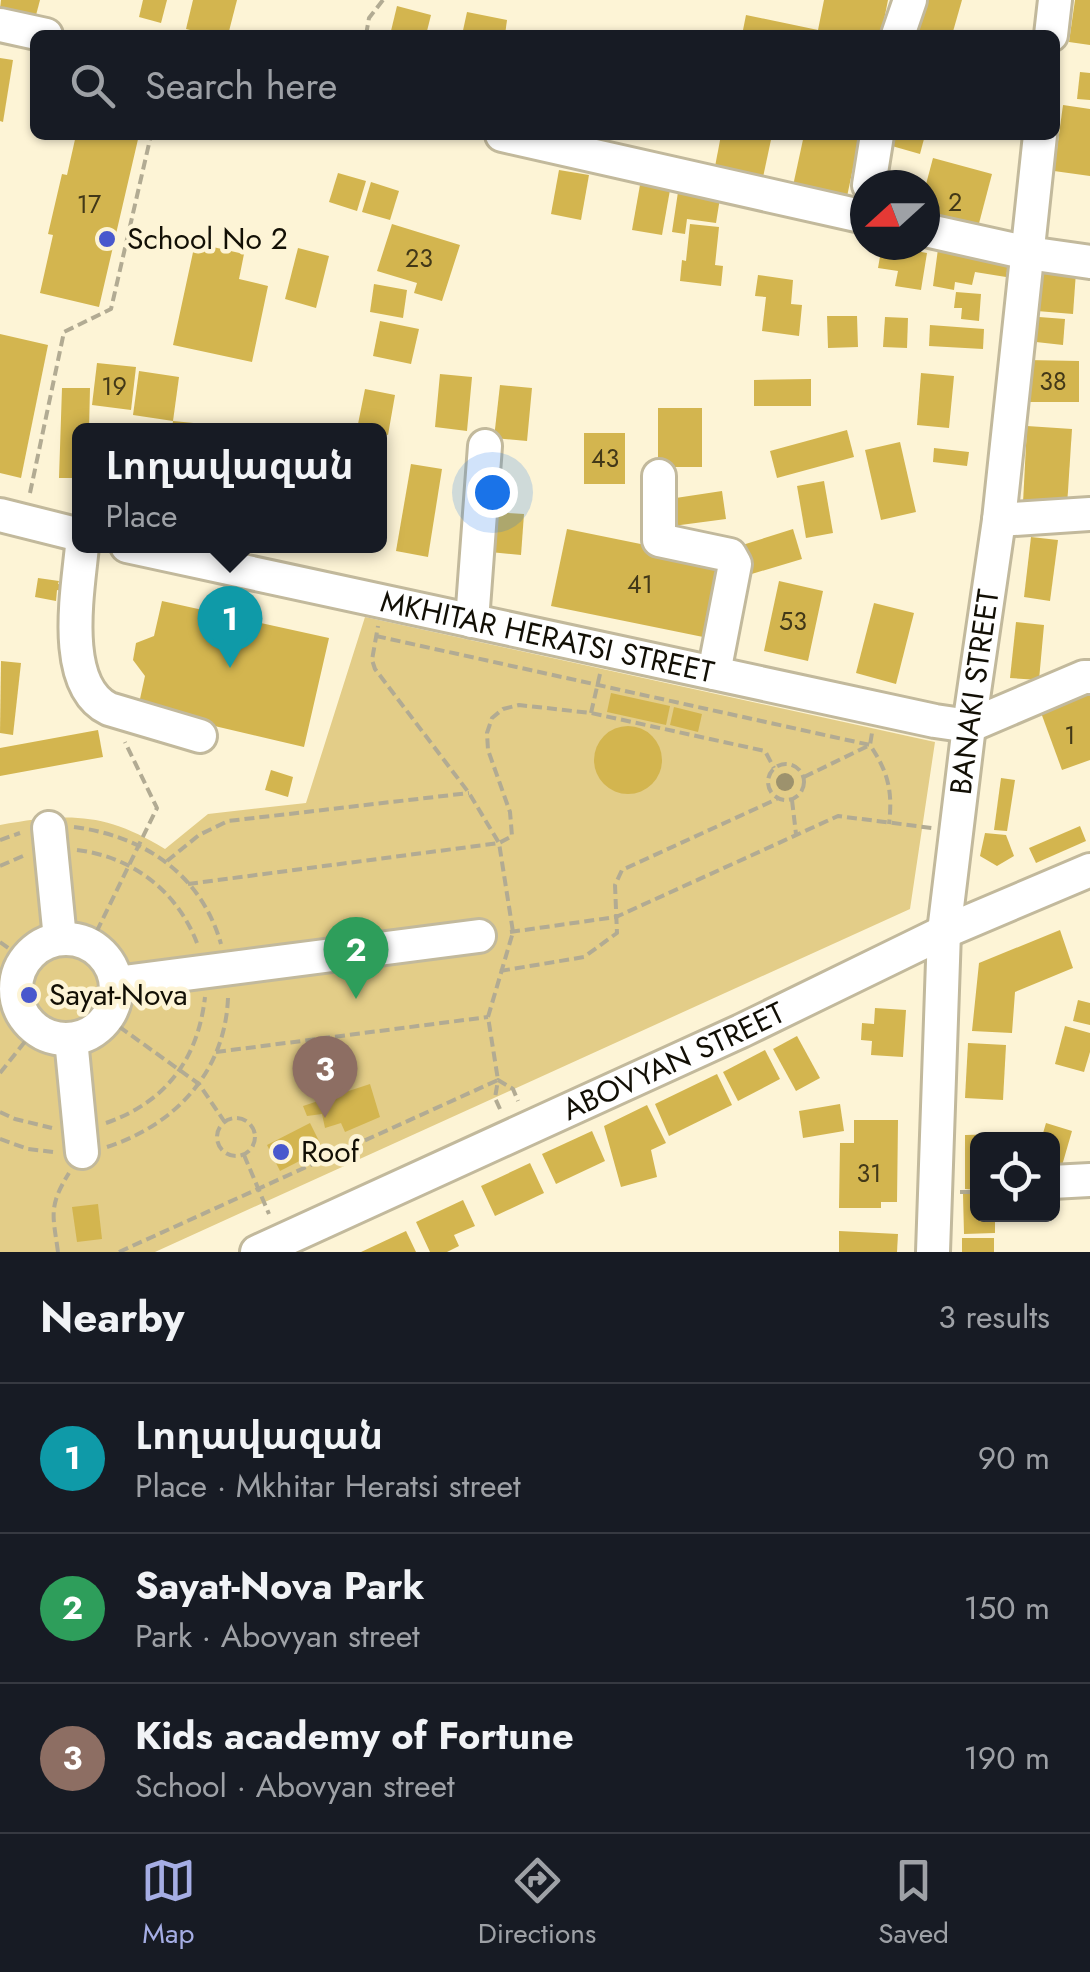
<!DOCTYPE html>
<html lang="en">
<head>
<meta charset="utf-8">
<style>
  body { margin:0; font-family:Jost,"Noto Sans Armenian",sans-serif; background:#20242c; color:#f1f3f6 }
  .controls { position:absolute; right:30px; bottom:30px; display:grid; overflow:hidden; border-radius:15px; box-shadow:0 2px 8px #0004 }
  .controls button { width:90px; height:90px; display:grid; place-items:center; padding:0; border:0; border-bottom:2px solid #363941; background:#171b24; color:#f1f3f6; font:50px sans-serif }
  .compass { position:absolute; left:850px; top:170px; width:90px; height:90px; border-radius:50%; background:#171b24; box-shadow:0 2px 8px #0004; rotate:249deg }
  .you { position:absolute; left:492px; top:492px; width:35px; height:35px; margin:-25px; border:8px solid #fff; border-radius:50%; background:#1a73e8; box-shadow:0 0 0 15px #1a73e833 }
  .badge { display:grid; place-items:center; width:65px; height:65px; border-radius:50%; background:#a5ade4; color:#fff; font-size:32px; font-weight:700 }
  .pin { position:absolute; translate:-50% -82px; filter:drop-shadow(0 2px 5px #0008) }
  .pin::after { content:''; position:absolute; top:52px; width:35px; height:30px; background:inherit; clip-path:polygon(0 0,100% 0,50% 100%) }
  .popup { position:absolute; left:72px; top:423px; width:315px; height:130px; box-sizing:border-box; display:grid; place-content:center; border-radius:15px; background:#171b24; filter:drop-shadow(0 2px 8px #0005); font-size:32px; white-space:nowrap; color:#9ea1a6 }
  .popup b { font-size:38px; color:#f1f3f6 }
  .popup::after { content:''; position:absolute; left:50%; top:100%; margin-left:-20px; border:20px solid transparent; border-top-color:#171b24 }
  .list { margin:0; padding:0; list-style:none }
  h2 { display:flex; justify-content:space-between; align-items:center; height:130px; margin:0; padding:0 40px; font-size:42px }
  h2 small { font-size:32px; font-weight:400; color:#9ea1a6 }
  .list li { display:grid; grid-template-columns:65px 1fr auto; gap:30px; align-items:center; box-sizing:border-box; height:150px; padding:0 40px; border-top:2px solid #363941 }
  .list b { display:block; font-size:38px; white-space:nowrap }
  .list p { margin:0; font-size:32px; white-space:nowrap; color:#9ea1a6 }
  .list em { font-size:32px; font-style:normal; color:#9ea1a6 }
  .icon { flex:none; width:55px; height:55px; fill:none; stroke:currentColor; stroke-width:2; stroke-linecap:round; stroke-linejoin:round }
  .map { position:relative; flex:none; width:1090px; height:1252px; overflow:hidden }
  .search { position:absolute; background:#171b24; box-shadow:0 2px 8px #0004; left:30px; right:30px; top:30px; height:110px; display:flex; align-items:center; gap:25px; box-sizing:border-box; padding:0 35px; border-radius:15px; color:#9ea1a6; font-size:38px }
  .sheet { height:580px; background:#171b24 }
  nav { display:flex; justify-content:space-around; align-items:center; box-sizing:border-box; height:140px; border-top:2px solid #363941; background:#171b24; font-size:28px; color:#9ea1a6 }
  nav a { display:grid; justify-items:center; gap:5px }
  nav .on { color:#a5ade4 }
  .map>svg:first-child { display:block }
  .green { fill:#e3cd88 }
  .building { fill:#d3b54f }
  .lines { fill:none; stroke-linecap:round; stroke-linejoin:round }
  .minor-casing { stroke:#c2b99c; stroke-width:38 }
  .path { stroke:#b2ab93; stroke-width:4; stroke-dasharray:10 5; stroke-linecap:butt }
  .minor { stroke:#fff; stroke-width:32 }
  .tree { fill:#9d926d }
  .poi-dot { fill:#4958cd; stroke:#fdf4d6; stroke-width:4 }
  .labels { text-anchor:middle; stroke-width:9; stroke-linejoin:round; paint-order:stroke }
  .number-label { font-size:25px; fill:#423818 }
  .poi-label { font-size:30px; fill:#120f05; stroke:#fdf4d6; text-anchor:start }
  .street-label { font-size:30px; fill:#120f05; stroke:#fdf4d6 }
</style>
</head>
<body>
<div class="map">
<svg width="1090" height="1252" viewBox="0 0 1090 1252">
  <rect width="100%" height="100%" fill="#fdf4d6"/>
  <!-- green -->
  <path class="green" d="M 365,617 L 935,742 L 910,909 L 155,1252 L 0,1252 L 0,825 C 67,813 105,812 165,849 L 208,814 L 306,803 Z"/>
  <!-- building -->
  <g class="building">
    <polygon points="1,0 40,0 35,19 0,9"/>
    <polygon points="143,0 167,0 161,23 139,17"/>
    <polygon points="193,0 237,0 228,35 210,35 186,29"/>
    <polygon points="824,0 888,0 881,35 742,35 746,15 818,30"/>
    <polygon points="924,0 962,0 952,35 914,35"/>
    <polygon points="1075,0 1090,0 1090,45 1069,42"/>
    <polygon points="397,6 431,15 426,35 390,35"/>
    <polygon points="467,12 507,20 505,35 462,35"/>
    <polygon points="0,58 13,60 3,122 0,121"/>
    <polygon points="1080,72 1090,73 1090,100 1077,99"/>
    <polygon points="1063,105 1090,109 1090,176 1054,171"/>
    <polygon points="76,135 139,135 99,307 40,293 53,235 48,234 62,174 67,175"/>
    <polygon points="721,135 772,135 762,182 714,172"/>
    <polygon points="804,135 860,135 845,206 791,195"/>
    <polygon points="887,135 925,135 920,154 885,144"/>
    <polygon points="933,158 992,174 977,231 925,217 925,188"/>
    <polygon points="559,170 589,175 581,220 551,214"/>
    <polygon points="338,173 366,181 357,211 329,202"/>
    <polygon points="371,182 399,191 390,220 362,212"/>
    <polygon points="640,185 670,190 662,235 632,230"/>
    <polygon points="678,192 720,198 716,223 687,219 685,234 672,232"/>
    <polygon points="392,224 460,245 442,301 414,293 417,283 377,271"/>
    <polygon points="690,224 719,227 715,265 723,266 721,286 680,281 682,260 686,261"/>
    <polygon points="195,243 244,254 239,279 268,286 252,362 173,345"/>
    <polygon points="882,245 927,253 921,290 895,286 898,271 878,268"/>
    <polygon points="298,248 329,256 316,308 285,299"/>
    <polygon points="938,249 1009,260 1006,277 975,272 972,285 955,282 954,290 933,286"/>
    <polygon points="1041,269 1076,272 1073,314 1037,311"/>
    <polygon points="758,275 793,280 791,304 802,305 799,336 762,331 766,297 755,296"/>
    <polygon points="374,284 407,290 403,318 370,312"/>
    <polygon points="956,292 981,294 979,321 961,319 962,308 954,308"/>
    <polygon points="827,316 857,316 858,347 828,348"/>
    <polygon points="885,317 908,318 907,348 883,347"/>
    <polygon points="1039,317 1065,319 1063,345 1036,342"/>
    <polygon points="380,321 419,329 411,364 373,356"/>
    <polygon points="930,325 984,329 983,349 929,346"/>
    <polygon points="0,334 48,345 21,478 0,473"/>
    <polygon points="1027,360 1079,361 1079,402 1026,402"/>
    <polygon points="97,363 136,367 131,410 92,405"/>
    <polygon points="139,371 179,377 173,421 133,415"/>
    <polygon points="921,373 954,376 949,428 917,425"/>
    <polygon points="440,374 472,377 467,431 435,427"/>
    <polygon points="811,379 811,406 754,406 754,380"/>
    <polygon points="500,385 532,388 527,441 494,438"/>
    <polygon points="62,388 90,388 89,430 80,430 80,478 59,478"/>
    <polygon points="365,389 395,395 388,435 380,433 380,430 357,429"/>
    <rect x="658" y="408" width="44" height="59"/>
    <polygon points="173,421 214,425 213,430 172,430"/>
    <polygon points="1027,426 1072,429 1067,506 1023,503"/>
    <polygon points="847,430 854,457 777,478 770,451"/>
    <rect x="584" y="433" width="41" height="51"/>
    <polygon points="900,442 916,512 881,520 865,450"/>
    <polygon points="934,448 969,452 967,466 933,462"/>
    <polygon points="411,464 442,469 428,557 396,551"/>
    <polygon points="824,481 833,533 806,538 797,486"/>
    <polygon points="722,491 726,519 673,526 669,499"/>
    <polygon points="493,512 524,514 521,555 490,552"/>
    <polygon points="567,529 729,562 713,639 551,606"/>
    <polygon points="793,529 802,559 745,576 736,547"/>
    <polygon points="1031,537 1058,540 1050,601 1024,597"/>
    <polygon points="38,578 59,581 58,584 67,585 66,592 57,590 56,601 35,597"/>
    <polygon points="779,581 823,591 808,661 764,651"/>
    <polygon points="162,601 329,638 304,747 138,708 145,676 133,660 136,643 154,636"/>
    <polygon points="874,603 914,613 896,684 856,673"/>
    <polygon points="1016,622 1044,625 1039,680 1010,678"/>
    <polygon points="1,661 21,663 13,735 0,733"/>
    <polygon points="1090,692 1090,760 1062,770 1040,710"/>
    <polygon points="611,693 670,706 666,725 607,712"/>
    <polygon points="674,707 702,714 698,732 670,725"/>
    <circle cx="628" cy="760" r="34"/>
    <polygon points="98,730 103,757 0,776 0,748"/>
    <polygon points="271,770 293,777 288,797 265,790"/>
    <polygon points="1001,778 1015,780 1007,831 994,830"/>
    <polygon points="1080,826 1086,841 1036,863 1029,848"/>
    <polygon points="985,833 1006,835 1014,856 997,866 980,856"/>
    <polygon points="1060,930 1073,968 1015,992 1012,1033 972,1031 979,963"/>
    <polygon points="1078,1000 1090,1003 1090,1025 1073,1021"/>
    <polygon points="875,1008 906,1010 903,1057 871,1055 872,1041 861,1040 862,1023 874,1024"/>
    <polygon points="1065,1026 1090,1033 1090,1052 1084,1072 1055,1064"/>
    <polygon points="797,1036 820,1078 796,1091 773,1049"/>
    <polygon points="968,1043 1006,1045 1003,1100 965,1098"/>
    <polygon points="765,1050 780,1079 738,1101 723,1072"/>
    <polygon points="717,1074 732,1105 669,1136 655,1104"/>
    <polygon points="370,1084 380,1117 345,1132 341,1123 325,1128 322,1114 307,1116 303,1106"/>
    <polygon points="840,1104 844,1131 803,1138 799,1111"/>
    <polygon points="647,1105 666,1143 651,1150 657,1177 621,1187 604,1126"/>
    <polygon points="854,1120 898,1120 897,1202 881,1202 881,1208 839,1208 840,1143 854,1143"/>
    <polygon points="310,1123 323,1149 280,1171 267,1145"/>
    <polygon points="1046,1123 1072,1131 1061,1169 1052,1167 1052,1140 1041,1140"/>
    <polygon points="592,1131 605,1161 556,1184 542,1154"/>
    <polygon points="1004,1134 1004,1140 978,1140 978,1190 965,1189 965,1135"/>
    <polygon points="530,1163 544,1193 495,1216 481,1186"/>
    <polygon points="963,1194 978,1194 978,1214 995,1214 995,1233 964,1234"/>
    <polygon points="463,1200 475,1226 454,1235 459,1246 447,1252 430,1252 416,1222"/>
    <polygon points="98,1204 102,1239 77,1242 72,1207"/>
    <polygon points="406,1231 416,1252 361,1252"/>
    <polygon points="839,1231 898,1234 897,1252 839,1252"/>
    <rect x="962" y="1238" width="32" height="14"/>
  </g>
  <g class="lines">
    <!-- minor casing -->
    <g class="minor-casing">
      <g id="minor">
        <polyline points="0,25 46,35"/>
        <polyline points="898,35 910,0"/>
        <polyline points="1051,35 1055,0"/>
        <polyline points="502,135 865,217"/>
        <polyline points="869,185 877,135"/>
        <polyline points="925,230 1028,253 1090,262"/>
        <polyline points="659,476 659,540 730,555 735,564 714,673"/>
        <polyline points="0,515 80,535"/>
        <polyline points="999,520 1090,514"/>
        <path d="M 82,546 C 78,590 60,685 109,709 L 200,736"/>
        <path id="s1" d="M 127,546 L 935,721 L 969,726 L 1084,677 L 1090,677"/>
        <polyline points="472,621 485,446"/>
        <polyline points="49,828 60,939"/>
        <circle cx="66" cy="989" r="50"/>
        <polyline points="116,983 479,936"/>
        <polyline points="71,1039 82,1152"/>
        <polyline points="1052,1182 1090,1180"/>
        <path id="s2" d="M 257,1252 L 741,1031 L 944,932 L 1090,870"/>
        <path id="s3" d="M 933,1252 L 944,932 L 969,726 L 999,520 L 1040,135"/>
      </g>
    </g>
    <!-- path -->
    <g class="path">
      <polyline points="366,35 369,18 383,0"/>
      <polyline points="30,493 64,332 111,309 151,135"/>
      <path d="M 376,636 L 870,745 C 888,772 893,791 889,824"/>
      <polyline points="591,713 600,674"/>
      <circle cx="786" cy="782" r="18"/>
      <polyline points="804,777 870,745 872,733"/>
      <polyline points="792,800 796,834"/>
      <path d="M 74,827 C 144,836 201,874 221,944"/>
      <polyline points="0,840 20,833"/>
      <path d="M 77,850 C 133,857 177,891 197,943"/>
      <polyline points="167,861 199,835 228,821 469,793"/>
      <polyline points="0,866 23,856"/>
      <polyline points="188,884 499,843 512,836 510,812 488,750 487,733 492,718 503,709 519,705 591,713 765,751 774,768"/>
      <polyline points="510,932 616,917 838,816 932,828"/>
      <polyline points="0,942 25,960"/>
      <polyline points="90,945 157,808 125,742"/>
      <polyline points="500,971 584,957 617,933 615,885 622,870 777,799"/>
      <polyline points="107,1018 199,1084 224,1121"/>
      <polyline points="216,1052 488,1017"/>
      <polyline points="0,1073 35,1029"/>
      <polyline points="500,1109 495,1098 498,1080 513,1089 518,1101"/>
      <polyline points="0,1112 15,1119 52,1128"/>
      <circle cx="236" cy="1137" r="19"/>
      <path d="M 106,1123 C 166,1102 198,1059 205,997"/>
      <polyline points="0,1139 28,1149 53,1152"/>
      <path d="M 107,1147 C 175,1125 225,1072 228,998"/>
      <polyline points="244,1155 269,1214"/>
      <polyline points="960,1192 978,1192"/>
      <path d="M 58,1252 C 53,1215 48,1207 69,1173"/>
      <polyline points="119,1252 498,1080 488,1017 513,932 499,843 469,793 375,669 372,660 378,626"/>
    </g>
    <!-- minor -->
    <use href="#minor" class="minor"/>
  </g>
  <!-- trees -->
  <circle class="tree" cx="785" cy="782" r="9"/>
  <!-- markers -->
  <g class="poi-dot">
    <circle cx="107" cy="239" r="10"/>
    <circle cx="29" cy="995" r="10"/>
    <circle cx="281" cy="1152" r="10"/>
  </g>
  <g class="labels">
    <!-- number labels -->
    <g class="number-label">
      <text x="955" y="211">2</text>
      <text x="89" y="213">17</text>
      <text x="419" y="267">23</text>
      <text x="1053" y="390">38</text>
      <text x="114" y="395">19</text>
      <text x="605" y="467">43</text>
      <text x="640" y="593">41</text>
      <text x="793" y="630">53</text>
      <text x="1070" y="744">1</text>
      <text x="869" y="1182">31</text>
    </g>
    <!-- poi labels -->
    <g class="poi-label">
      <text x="127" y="249">School No 2</text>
      <text x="49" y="1005">Sayat-Nova</text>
      <text x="301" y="1162">Roof</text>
    </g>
    <!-- street labels -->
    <g class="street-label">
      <text dy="10" stroke="none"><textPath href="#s1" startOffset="430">MKHITAR HERATSI STREET</textPath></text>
      <text dy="10" stroke="none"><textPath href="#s3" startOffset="562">BANAKI STREET</textPath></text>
      <text dy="10" stroke="none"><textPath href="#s2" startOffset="458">ABOVYAN STREET</textPath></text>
    </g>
  </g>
</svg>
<div class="controls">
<button><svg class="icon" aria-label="locate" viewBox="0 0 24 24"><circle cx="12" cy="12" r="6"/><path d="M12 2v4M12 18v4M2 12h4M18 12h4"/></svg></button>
</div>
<svg class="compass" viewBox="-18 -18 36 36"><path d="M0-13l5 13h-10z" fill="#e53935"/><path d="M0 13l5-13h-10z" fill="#9ea1a6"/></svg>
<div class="you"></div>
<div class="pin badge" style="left:230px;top:668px;background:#0f9aa8">1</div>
<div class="popup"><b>Լողավազան</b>Place</div>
<div class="pin badge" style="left:356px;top:999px;background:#2e9e5b">2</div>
<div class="pin badge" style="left:325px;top:1118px;background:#8d6e63">3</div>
<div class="search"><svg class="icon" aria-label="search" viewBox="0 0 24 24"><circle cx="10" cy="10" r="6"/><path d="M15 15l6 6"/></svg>Search here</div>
</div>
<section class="sheet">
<h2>Nearby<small>3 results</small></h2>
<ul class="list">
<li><span class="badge" style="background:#0f9aa8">1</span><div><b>Լողավազան</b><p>Place · Mkhitar Heratsi street</p></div><em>90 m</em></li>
<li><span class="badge" style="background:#2e9e5b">2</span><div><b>Sayat-Nova Park</b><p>Park · Abovyan street</p></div><em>150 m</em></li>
<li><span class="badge" style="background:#8d6e63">3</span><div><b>Kids academy of Fortune</b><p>School · Abovyan street</p></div><em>190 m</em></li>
</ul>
</section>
<nav>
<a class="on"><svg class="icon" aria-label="map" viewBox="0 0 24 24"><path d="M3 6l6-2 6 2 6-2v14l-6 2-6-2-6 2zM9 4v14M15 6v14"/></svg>Map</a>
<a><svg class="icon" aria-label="directions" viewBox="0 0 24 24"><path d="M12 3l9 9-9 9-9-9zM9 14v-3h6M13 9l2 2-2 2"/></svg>Directions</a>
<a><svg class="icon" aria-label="saved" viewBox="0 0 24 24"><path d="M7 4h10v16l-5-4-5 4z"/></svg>Saved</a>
</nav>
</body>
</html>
